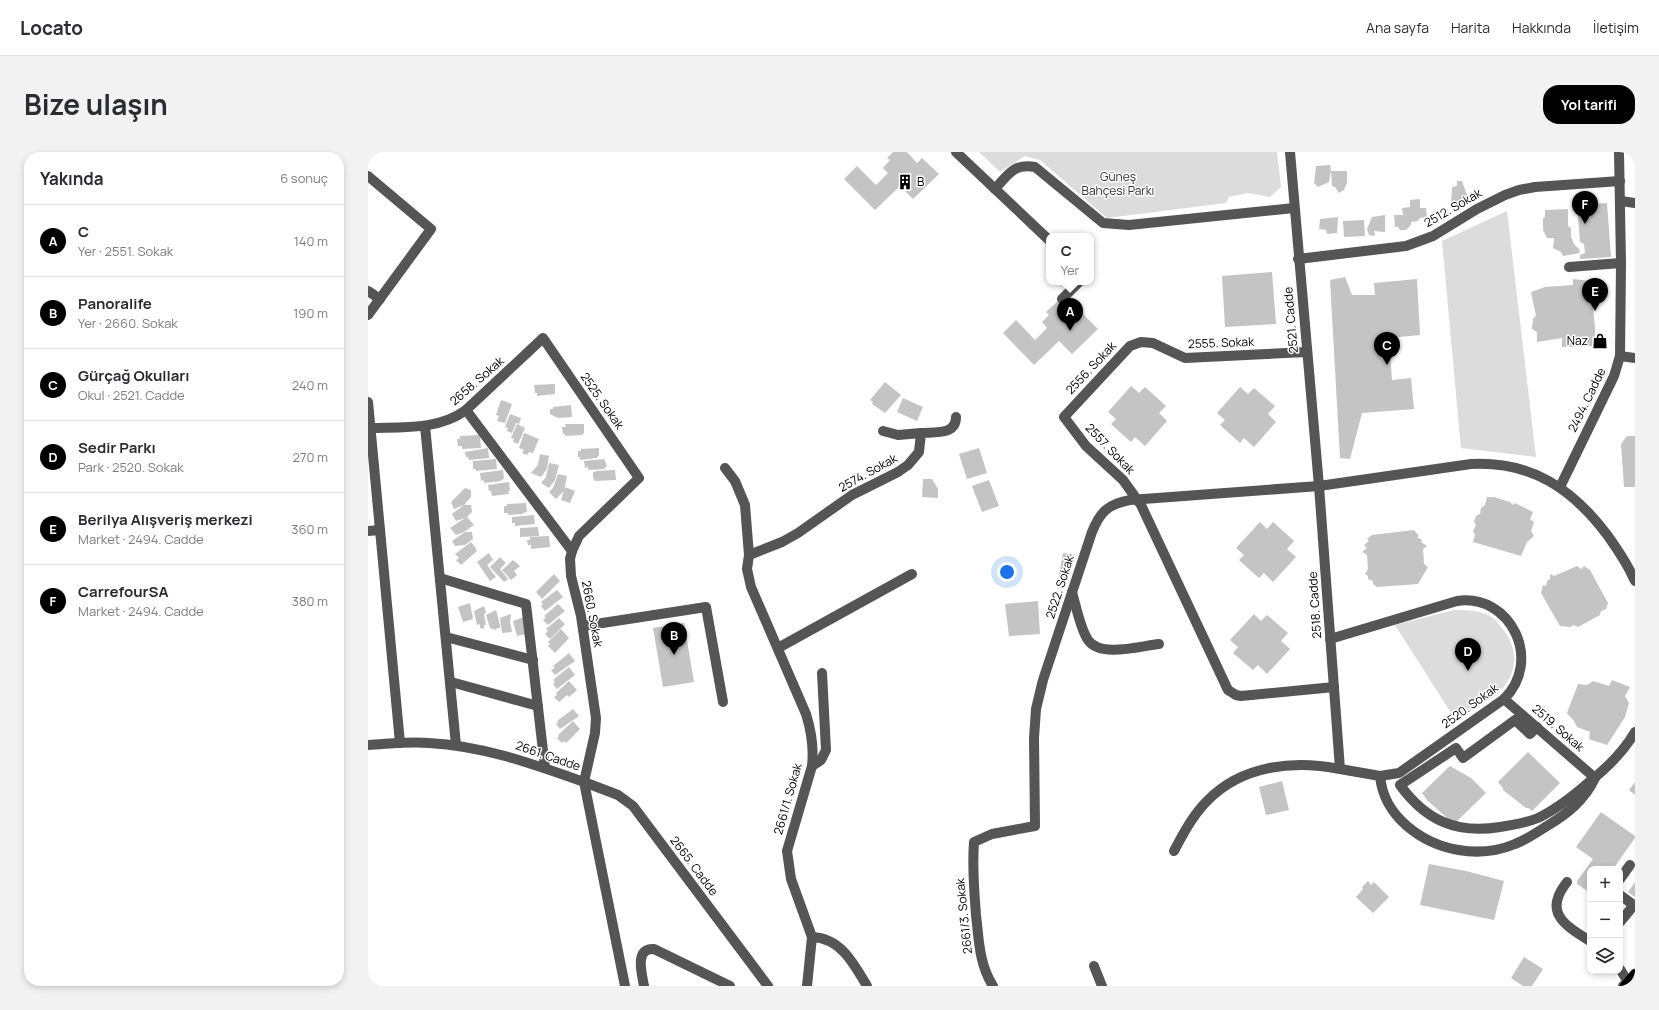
<!DOCTYPE html>
<html lang="tr">
<head>
<meta charset="utf-8">
<style>
  body { margin:0; font-family:Manrope,sans-serif; background:#f2f2f3; color:#2b2b33 }
  .controls { position:absolute; right:12px; bottom:12px; display:grid; overflow:hidden; border-radius:8px; box-shadow:0 2px 6px #0003 }
  .controls button { width:36px; height:36px; display:grid; place-items:center; padding:0; border:0; border-bottom:1px solid #e1e1e2; background:#fff; color:#2b2b33; font:20px sans-serif }
  .you { position:absolute; left:639px; top:420px; width:14px; height:14px; margin:-10px; border:3px solid #fff; border-radius:50%; background:#1a73e8; box-shadow:0 0 0 6px #1a73e833 }
  .badge { display:grid; place-items:center; width:26px; height:26px; border-radius:50%; background:#000; color:#fff; font-size:13px; font-weight:700 }
  .pin { position:absolute; translate:-50% -33px; filter:drop-shadow(0 1px 2px #0008) }
  .pin::after { content:''; position:absolute; top:21px; width:14px; height:12px; background:inherit; clip-path:polygon(0 0,100% 0,50% 100%) }
  .popup { position:absolute; left:678px; top:81px; width:48px; height:52px; box-sizing:border-box; display:grid; place-content:center; border-radius:8px; background:#fff; filter:drop-shadow(0 1px 3px #0005); font-size:13px; white-space:nowrap; color:#7c7c81 }
  .popup b { font-size:15px; color:#2b2b33 }
  .popup::after { content:''; position:absolute; left:50%; top:100%; margin-left:-8px; border:8px solid transparent; border-top-color:#fff }
  .list { margin:0; padding:0; list-style:none }
  h2 { display:flex; justify-content:space-between; align-items:center; height:52px; margin:0; padding:0 16px; font-size:17px }
  h2 small { font-size:13px; font-weight:400; color:#7c7c81 }
  .list li { display:grid; grid-template-columns:26px 1fr auto; gap:12px; align-items:center; box-sizing:border-box; height:72px; padding:0 16px; border-top:1px solid #e1e1e2 }
  .list b { display:block; font-size:15px; white-space:nowrap }
  .list p { margin:0; font-size:13px; white-space:nowrap; color:#7c7c81 }
  .list em { font-size:13px; font-style:normal; color:#7c7c81 }
  .icon { flex:none; width:22px; height:22px; fill:none; stroke:currentColor; stroke-width:2; stroke-linecap:round; stroke-linejoin:round }
  .map { position:relative; flex:none; width:1267px; height:834px; overflow:hidden; border-radius:16px }
  header { display:flex; align-items:center; gap:24px; box-sizing:border-box; height:56px; padding:0 20px; background:#fff; border-bottom:1px solid #e1e1e2 }
  header strong { font-size:19px }
  nav { display:flex; gap:22px; margin-inline-start:auto; font-size:14px }
  .intro { display:flex; align-items:center; justify-content:space-between; box-sizing:border-box; height:96px; padding:0 24px }
  h1 { margin:0; font-size:28px }
  .button { padding:10px 18px; border-radius:16px; background:#000; color:#fff; font-size:14px; font-weight:700 }
  main { display:flex; gap:24px; padding:0 24px }
  aside { flex:1; background:#fff; border-radius:16px; box-shadow:0 2px 6px #0003 }
  .map>svg:first-child { display:block }
  .green { fill:#dcdcdc }
  .building { fill:#c4c4c4 }
  .lines { fill:none; stroke-linecap:round; stroke-linejoin:round }
  .major-casing { stroke:#dbdbdb; stroke-width:12 }
  .minor { stroke:#555; stroke-width:10 }
  .major { stroke:#000; stroke-width:10 }
  .labels { text-anchor:middle; stroke-width:3; stroke-linejoin:round; paint-order:stroke }
  .park-label { font-size:12px; fill:#333; stroke:#fff }
  .poi-label { font-size:12px; fill:#000; stroke:#fff; text-anchor:start }
  .street-label { font-size:12px; fill:#000; stroke:#fff }
</style>
</head>
<body>
<header>
<strong>Locato</strong>
<nav><a>Ana sayfa</a><a>Harita</a><a>Hakkında</a><a>İletişim</a></nav>
</header>
<div class="intro"><h1>Bize ulaşın</h1><a class="button">Yol tarifi</a></div>
<main>
<aside>
<h2>Yakında<small>6 sonuç</small></h2>
<ul class="list">
<li><span class="badge">A</span><div><b>C</b><p>Yer · 2551. Sokak</p></div><em>140 m</em></li>
<li><span class="badge">B</span><div><b>Panoralife</b><p>Yer · 2660. Sokak</p></div><em>190 m</em></li>
<li><span class="badge">C</span><div><b>Gürçağ Okulları</b><p>Okul · 2521. Cadde</p></div><em>240 m</em></li>
<li><span class="badge">D</span><div><b>Sedir Parkı</b><p>Park · 2520. Sokak</p></div><em>270 m</em></li>
<li><span class="badge">E</span><div><b>Berilya Alışveriş merkezi</b><p>Market · 2494. Cadde</p></div><em>360 m</em></li>
<li><span class="badge">F</span><div><b>CarrefourSA</b><p>Market · 2494. Cadde</p></div><em>380 m</em></li>
</ul>
</aside>
<div class="map">
<svg width="1267" height="834" viewBox="0 0 1267 834">
  <rect width="100%" height="100%" fill="#fff"/>
  <!-- green -->
  <g class="green">
    <polygon points="611,0 909,0 913,35 902,45 880,41 861,45 858,51 739,66 672,8 657,4 632,20"/>
    <polygon points="1139,59 1168,305 1093,296 1074,89"/>
    <path d="M 1086,458 C 1099,458 1114,458 1125,466 C 1128,468 1130,472 1133,475 C 1145,489 1151,507 1142,525 C 1132,546 1106,556 1087,567 L 1027,473 Z"/>
  </g>
  <!-- building -->
  <g class="building">
    <polygon points="525,0 539,0 549,11 554,6 571,22 545,47 532,34 507,58 476,27 489,14 508,33 520,21 515,16 522,8 519,6"/>
    <polygon points="962,13 963,19 979,19 979,31 976,38 971,41 967,35 964,34 963,19 961,30 950,35 946,31 948,14"/>
    <polygon points="1089,29 1094,29 1099,43 1096,53 1091,55 1089,51 1083,52 1084,35 1089,34"/>
    <polygon points="1052,47 1052,56 1058,56 1059,65 1052,66 1050,69 1043,70 1043,73 1038,78 1032,78 1030,75 1027,75 1026,63 1035,63 1034,56 1042,55 1042,48"/>
    <polygon points="1239,51 1243,105 1212,107 1212,103 1217,101 1216,92 1212,90 1209,53"/>
    <polygon points="1200,57 1200,74 1203,76 1203,85 1206,92 1211,97 1212,101 1195,104 1193,100 1185,96 1186,86 1179,86 1175,78 1175,66 1177,65 1177,58"/>
    <polygon points="1017,63 1017,80 1006,79 1007,84 1001,83 999,77 1004,65"/>
    <polygon points="970,65 969,81 959,82 958,78 951,77 952,67"/>
    <polygon points="996,68 997,84 976,85 975,69"/>
    <polygon points="904,120 908,172 857,175 854,124"/>
    <polygon points="977,125 984,143 1007,143 1006,131 1049,127 1052,183 1021,186 1024,228 1043,226 1046,257 994,261 982,307 972,306 962,128"/>
    <polygon points="1205,127 1222,129 1227,174 1227,194 1194,195 1194,186 1169,190 1169,180 1164,177 1165,166 1168,164 1163,140 1177,135 1205,133"/>
    <polygon points="691,148 708,165 713,160 730,177 704,202 691,189 666,213 635,181 648,168 667,188 679,176 674,170 681,163 678,160"/>
    <polygon points="517,230 533,243 517,261 504,252 505,250 502,248"/>
    <polygon points="187,232 187,242 169,244 169,241 167,241 166,233"/>
    <polygon points="763,234 771,241 777,235 798,254 791,261 799,269 777,294 767,285 763,290 743,272 748,267 740,260"/>
    <polygon points="872,235 880,242 886,236 907,254 900,262 908,270 886,295 876,286 872,291 852,273 857,268 849,261"/>
    <polygon points="535,246 555,255 549,269 529,260"/>
    <polygon points="133,248 144,252 137,271 129,269 131,264 128,263"/>
    <polygon points="203,253 204,265 190,266 182,262 182,257 185,257 185,255"/>
    <polygon points="142,262 153,266 151,272 148,271 144,281 139,279 140,276 137,275"/>
    <polygon points="149,272 157,276 150,292 145,290 146,287 143,286"/>
    <polygon points="197,272 216,272 216,281 214,283 197,284 197,282 195,282 194,275 198,275"/>
    <polygon points="156,281 171,287 165,301 161,300 159,303 154,301 156,298 151,296"/>
    <polygon points="112,283 113,296 94,297 94,294 90,294 89,287 92,287 92,284"/>
    <polygon points="1259,284 1267,284 1267,335 1256,335 1253,292"/>
    <polygon points="120,296 121,306 101,308 100,305 98,305 97,300"/>
    <polygon points="231,296 231,303 229,306 212,308 212,305 210,305 210,299 213,299 213,297"/>
    <polygon points="611,296 619,321 599,327 591,302"/>
    <polygon points="172,302 181,304 179,317 173,325 163,321 170,313"/>
    <polygon points="128,307 129,317 108,319 108,317 105,317 105,309"/>
    <polygon points="236,307 239,314 236,317 220,318 220,315 217,316 216,309"/>
    <polygon points="181,311 191,313 187,328 181,336 173,331 178,325"/>
    <polygon points="135,318 136,327 133,328 133,329 116,331 116,328 113,329 112,321"/>
    <polygon points="247,318 248,328 227,329 225,326 225,320 228,320 227,319"/>
    <polygon points="190,322 199,324 196,339 188,347 181,340 185,336"/>
    <polygon points="555,327 564,327 570,337 570,346 554,345"/>
    <polygon points="621,328 631,354 614,360 604,334"/>
    <polygon points="141,330 142,339 140,339 141,342 124,344 123,339 121,339 120,333"/>
    <polygon points="197,335 207,339 202,351 193,348"/>
    <polygon points="97,336 103,338 103,345 96,353 86,357 83,350"/>
    <polygon points="1119,345 1126,345 1142,350 1145,353 1147,351 1165,360 1162,367 1166,370 1163,379 1166,384 1159,390 1153,404 1105,390 1107,383 1105,379 1108,373 1106,370 1108,364 1112,362 1113,356 1117,353"/>
    <polygon points="158,351 159,360 155,361 155,362 140,363 140,361 136,361 136,354 139,354 139,352"/>
    <polygon points="96,353 103,353 104,360 99,365 106,373 96,380 88,383 82,376 97,366 88,369 84,362"/>
    <polygon points="166,363 167,372 147,374 147,371 144,371 144,365"/>
    <polygon points="892,370 899,377 905,370 926,389 919,397 928,405 905,430 896,421 891,426 871,408 876,403 868,396"/>
    <polygon points="170,375 171,384 152,385 152,376"/>
    <polygon points="1046,378 1051,384 1049,385 1054,388 1053,390 1059,394 1055,397 1056,412 1060,415 1050,432 1009,435 1005,432 1005,429 1000,427 1000,424 997,422 1000,417 999,403 994,400 999,396 996,393 1001,389 999,387 1004,383"/>
    <polygon points="97,380 104,380 105,387 97,393 87,394 84,389"/>
    <polygon points="181,384 182,395 163,397 163,393 160,393 159,388 162,388 162,385"/>
    <polygon points="103,390 107,395 109,399 93,413 88,408 91,406 87,402"/>
    <polygon points="121,401 125,408 119,413 128,425 122,429 109,410"/>
    <polygon points="695,401 704,402 698,431 690,429"/>
    <polygon points="132,405 138,411 132,417 140,427 136,430 122,415"/>
    <polygon points="145,408 152,414 146,419 149,423 143,428 134,418"/>
    <polygon points="1209,414 1213,417 1216,414 1222,418 1240,451 1238,457 1233,459 1232,463 1210,475 1205,473 1203,475 1192,474 1173,441 1175,433 1178,434 1179,429 1182,427 1182,422 1186,424"/>
    <polygon points="186,422 192,429 174,447 168,440"/>
    <polygon points="189,438 195,445 177,459 173,454 175,452 173,450"/>
    <polygon points="670,449 672,482 641,484 637,452"/>
    <polygon points="102,451 105,467 95,470 90,455"/>
    <polygon points="190,452 197,459 180,473 175,468 178,466 176,464"/>
    <polygon points="116,454 118,461 116,462 118,473 116,473 116,477 112,476 112,472 109,473 106,459"/>
    <polygon points="128,458 132,473 132,476 129,476 128,478 122,476 118,463"/>
    <polygon points="143,462 142,470 144,480 134,481 132,466"/>
    <polygon points="886,462 893,469 899,463 920,481 913,489 922,497 899,522 890,513 885,518 865,501 870,495 862,488"/>
    <polygon points="156,465 158,482 149,484 145,469"/>
    <polygon points="191,466 197,472 182,487 177,482 180,479 178,477"/>
    <polygon points="316,471 326,530 295,535 285,476"/>
    <polygon points="193,477 201,486 187,501 180,494 182,492 180,490"/>
    <polygon points="201,501 207,509 187,523 183,518 187,516 185,514"/>
    <polygon points="201,515 207,523 189,537 185,532 187,530 185,528"/>
    <polygon points="1244,528 1262,535 1257,544 1261,551 1257,565 1239,593 1221,587 1222,580 1209,575 1206,569 1199,561 1210,532 1219,533 1225,529 1241,534"/>
    <polygon points="201,529 209,538 201,545 199,543 191,550 186,545 189,543 188,541"/>
    <polygon points="205,557 211,564 192,577 188,572 190,570 189,569"/>
    <polygon points="205,569 212,577 198,591 196,589 194,591 189,586 191,584 190,583"/>
    <polygon points="1160,600 1192,631 1164,659 1161,656 1158,656 1135,638 1135,636 1130,630"/>
    <polygon points="1082,614 1103,626 1118,641 1088,670 1079,666 1059,648 1054,641"/>
    <polygon points="914,629 921,658 898,663 891,635"/>
    <polygon points="1267,630 1267,643 1261,638"/>
    <polygon points="1233,660 1267,684 1267,686 1245,717 1222,717 1222,741 1209,732 1209,729 1225,707 1208,695"/>
    <polygon points="1061,712 1098,719 1136,729 1126,768 1052,753"/>
    <polygon points="1000,729 1003,733 1006,730 1021,745 1005,761 988,745 995,737 994,735"/>
    <polygon points="1267,730 1267,745 1260,740"/>
    <polygon points="1156,805 1175,817 1164,834 1155,834 1143,826"/>
  </g>
  <g class="lines">
    <!-- major casing -->
    <g class="major-casing">
      <polyline id="major" points="1257,834 1267,822"/>
    </g>
    <!-- minor -->
    <g class="minor">
      <polyline points="588,0 681,88"/>
      <path d="M 922,0 L 951,334 L 972,617 L 1012,624 C 1014,645 1023,660 1039,674 C 1068,699 1111,707 1147,692 C 1158,688 1168,681 1179,674 C 1199,662 1217,648 1227,626 L 1136,547"/>
      <polyline points="0,24 63,77 0,163"/>
      <path d="M 627,37 C 640,23 645,11 667,15 L 735,71 L 761,73 L 926,56"/>
      <polyline points="1253,49 1267,51"/>
      <polyline points="930,107 1038,94 1065,84 1109,57 1137,43 1151,38 1167,35 1252,29"/>
      <polyline points="1201,115 1253,111"/>
      <polyline points="0,139 12,147"/>
      <polyline points="694,147 711,130"/>
      <polyline points="939,200 817,206 785,191 773,190 762,194 696,265 718,294 755,328 773,353 860,538 868,543 873,544 966,535"/>
      <polyline points="1252,204 1267,206"/>
      <polyline points="0,250 32,591"/>
      <polyline points="98,258 204,399"/>
      <polyline points="57,274 88,593"/>
      <path d="M 3,276 C 35,275 71,278 98,258 L 175,186 L 271,326 L 211,384 L 204,399 L 202,407 L 203,424 L 213,464 L 228,566 L 227,581 L 216,630 L 250,643 L 265,654 L 400,834"/>
      <polyline points="515,279 530,283 553,281"/>
      <path d="M 357,316 L 367,329 L 377,353 L 381,403 L 379,417 L 383,435 L 438,562 C 443,578 446,596 444,614 L 419,699 L 423,727 L 444,785 L 439,834"/>
      <polyline points="1192,335 1246,224 1252,204 1253,111 1251,0"/>
      <polyline points="0,379 12,378"/>
      <path d="M 381,403 L 414,390 L 430,381 L 484,343 L 530,320 L 540,313 L 551,300 L 553,281 C 568,280 588,283 588,265"/>
      <polyline points="72,426 158,452 177,616"/>
      <path d="M 704,440 C 708,454 712,476 720,488 C 732,506 772,494 791,492"/>
      <polyline points="215,474 338,455 355,550"/>
      <polyline points="78,485 165,508"/>
      <path d="M 962,487 L 1089,449 C 1143,441 1175,509 1136,547 L 1031,621 L 1012,624"/>
      <polyline points="410,496 544,422"/>
      <polyline points="83,530 170,554"/>
      <path d="M 1169,575 L 1162,582 L 1147,568 L 1095,606 L 1088,596 L 1032,633 C 1058,669 1089,682 1132,675 C 1145,673 1158,671 1170,666 C 1189,657 1205,644 1220,631 C 1239,616 1255,601 1267,580"/>
      <path d="M 0,593 C 20,592 41,589 61,591 C 116,594 165,612 216,630 L 257,834"/>
      <polyline points="444,614 453,608 458,598 454,521"/>
      <path d="M 806,699 C 815,682 825,663 839,649 C 874,613 925,608 972,617"/>
      <polyline points="1252,727 1262,713"/>
      <path d="M 1199,730 C 1175,760 1196,773 1222,789"/>
      <polyline points="1252,743 1267,754"/>
      <polyline points="1252,770 1266,753"/>
      <path d="M 444,785 C 473,786 486,812 499,834"/>
      <polyline points="726,814 734,834"/>
      <polyline points="1252,817 1260,830 1255,834"/>
      <path d="M 276,834 C 274,822 266,796 286,797 L 362,834"/>
      <path d="M 625,834 C 611,812 611,788 608,763 C 606,738 604,715 606,690 L 624,682 L 667,674 L 666,586 L 668,557 L 675,528 L 724,380 C 732,360 740,352 762,348 L 951,334 L 1103,312 C 1164,309 1205,337 1240,384 C 1250,398 1260,413 1267,429"/>
    </g>
    <!-- major -->
    <use href="#major" class="major"/>
  </g>
  <!-- icons -->
  <defs>
    <g id="building-bare" transform="scale(1.2)"><path d="M-4-6H4V6H1V3H-1V6H-4ZM-2.5-4.3h1.7v1.8h-1.7ZM.8-4.3h1.7v1.8H.8ZM-2.5-1h1.7V.8h-1.7ZM.8-1h1.7V.8H.8Z" fill="#000" stroke="#fff" stroke-width="2.5" paint-order="stroke"/></g>
    <g id="shop-bare" transform="scale(1.2)"><path d="M-5-2.5h2.3a2.7 3.5 0 0 1 5.4 0H5L5.5 6h-11ZM-1.5-2.5h3a1.5 2.3 0 0 0-3 0Z" fill="#000" stroke="#fff" stroke-width="2.5" paint-order="stroke"/></g>
  </defs>
  <g fill-rule="evenodd">
    <use href="#building-bare" x="537" y="30"/>
    <use href="#shop-bare" x="1232" y="189"/>
  </g>
  <g class="labels">
    <!-- park labels -->
    <g class="park-label">
      <text x="750" y="29">Güneş<tspan x="750" dy="14">Bahçesi Parkı</tspan></text>
    </g>
    <!-- poi labels -->
    <g class="poi-label">
      <text x="549" y="34">B</text>
      <text x="1220" y="193" text-anchor="end">Naz</text>
    </g>
    <!-- street labels -->
    <g class="street-label">
      <text transform="translate(1085 56) rotate(-30)" y="4">2512. Sokak</text>
      <text transform="translate(923 168) rotate(-95)" y="4">2521. Cadde</text>
      <text transform="translate(853 191) rotate(-2)" y="4">2555. Sokak</text>
      <text transform="translate(723 216) rotate(-47)" y="4">2556. Sokak</text>
      <text transform="translate(109 229) rotate(-41)" y="4">2658. Sokak</text>
      <text transform="translate(1219 248) rotate(-64)" y="4">2494. Cadde</text>
      <text transform="translate(234 249) rotate(55)" y="4">2525. Sokak</text>
      <text transform="translate(742 297) rotate(46)" y="4">2557. Sokak</text>
      <text transform="translate(500 321) rotate(-29)" y="4">2574. Sokak</text>
      <text transform="translate(692 435) rotate(-72)" y="4">2522. Sokak</text>
      <text transform="translate(947 453) rotate(-94)" y="4">2518. Cadde</text>
      <text transform="translate(224 462) rotate(79)" y="4">2660. Sokak</text>
      <text transform="translate(1102 554) rotate(-36)" y="4">2520. Sokak</text>
      <text transform="translate(1190 576) rotate(41)" y="4">2519. Sokak</text>
      <text transform="translate(180 604) rotate(19)" y="4">2661. Cadde</text>
      <text transform="translate(420 647) rotate(-74)" y="4">2661/1. Sokak</text>
      <text transform="translate(326 714) rotate(53)" y="4">2665. Cadde</text>
      <text transform="translate(596 764) rotate(-96)" y="4">2661/3. Sokak</text>
    </g>
  </g>
</svg>
<div class="controls">
<button>+</button>
<button>−</button>
<button><svg class="icon" aria-label="layers" viewBox="0 0 24 24"><path d="M12 4l9 5-9 5-9-5zM3 14l9 5 9-5"/></svg></button>
</div>
<div class="you"></div>
<div class="pin badge" style="left:702px;top:179px">A</div>
<div class="popup"><b>C</b>Yer</div>
<div class="pin badge" style="left:306px;top:503px">B</div>
<div class="pin badge" style="left:1019px;top:213px">C</div>
<div class="pin badge" style="left:1100px;top:519px">D</div>
<div class="pin badge" style="left:1227px;top:159px">E</div>
<div class="pin badge" style="left:1217px;top:72px">F</div>
</div>
</main>
</body>
</html>
